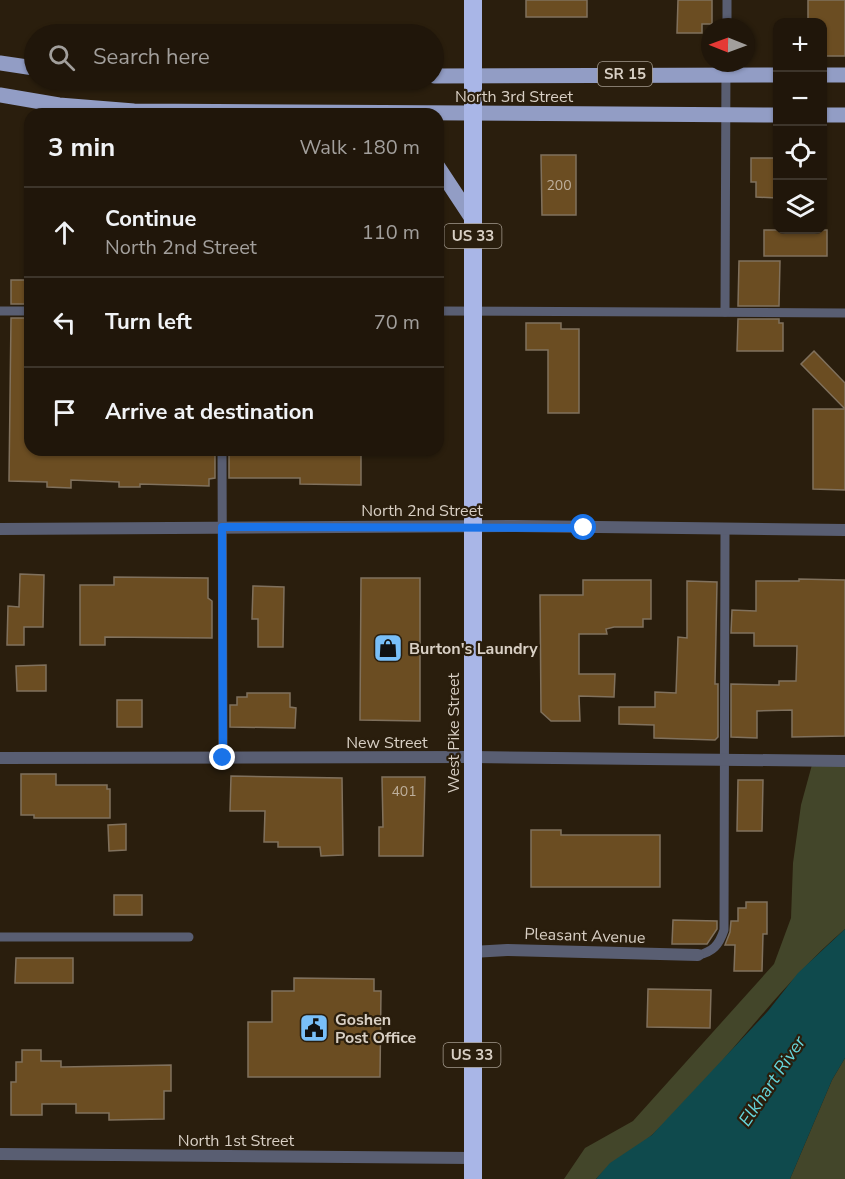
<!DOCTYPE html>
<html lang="en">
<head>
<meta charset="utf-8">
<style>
  body { margin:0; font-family:"Nunito Sans",sans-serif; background:#281f13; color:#f1f3f6 }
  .controls { position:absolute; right:18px; top:18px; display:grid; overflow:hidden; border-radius:12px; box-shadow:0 2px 4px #0004 }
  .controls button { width:54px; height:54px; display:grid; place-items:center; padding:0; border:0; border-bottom:2px solid #3d352b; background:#20160a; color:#f1f3f6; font:30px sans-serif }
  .compass { position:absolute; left:701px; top:18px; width:54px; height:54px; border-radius:50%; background:#20160a; box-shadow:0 2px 4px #0004; rotate:271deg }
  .stop { position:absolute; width:18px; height:18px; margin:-14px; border:4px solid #1a73e8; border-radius:50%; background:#fff }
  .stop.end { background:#1a73e8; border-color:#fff; box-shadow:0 2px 6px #0008 }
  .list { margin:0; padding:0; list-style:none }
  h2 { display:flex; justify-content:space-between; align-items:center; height:78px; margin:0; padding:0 24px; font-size:26px }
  h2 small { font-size:20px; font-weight:400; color:#a29f9c }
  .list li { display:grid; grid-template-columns:39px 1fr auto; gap:18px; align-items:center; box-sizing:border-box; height:90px; padding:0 24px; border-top:2px solid #3d352b }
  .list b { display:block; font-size:22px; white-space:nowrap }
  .list p { margin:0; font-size:20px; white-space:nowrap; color:#a29f9c }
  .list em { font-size:20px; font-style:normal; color:#a29f9c }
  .icon { flex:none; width:33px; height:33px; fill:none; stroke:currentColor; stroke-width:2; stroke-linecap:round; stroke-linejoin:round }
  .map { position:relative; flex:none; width:845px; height:1179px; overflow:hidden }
  .search { position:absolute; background:#20160a; box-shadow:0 2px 4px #0004; left:24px; top:24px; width:420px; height:66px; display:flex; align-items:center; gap:15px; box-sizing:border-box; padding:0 21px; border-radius:33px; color:#a29f9c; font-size:22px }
  .panel { position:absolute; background:#20160a; box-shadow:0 2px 4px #0004; left:24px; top:108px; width:420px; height:348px; border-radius:18px }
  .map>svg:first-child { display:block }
  .green { fill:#43462a }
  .water { fill:#0f4a4d }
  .building { fill:#6b4d22; stroke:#80715d; stroke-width:1.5 }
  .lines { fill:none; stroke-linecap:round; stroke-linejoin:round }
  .lane { stroke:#595e72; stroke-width:9 }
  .street { stroke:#595e72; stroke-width:12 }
  .primary { stroke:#929dc5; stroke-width:15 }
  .highway { stroke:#a9b6e7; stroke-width:18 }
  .route { stroke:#1a73e8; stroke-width:8 }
  .labels { text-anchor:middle; stroke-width:4.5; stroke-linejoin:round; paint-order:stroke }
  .number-label { font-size:14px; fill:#beaf9c }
  .shield { fill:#2a1e0d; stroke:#a49b8e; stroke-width:1.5 }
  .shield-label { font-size:15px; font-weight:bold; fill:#d9d0c5 }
  .street-label { font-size:16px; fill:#d9d0c5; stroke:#2a1e0d }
  .poi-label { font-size:16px; font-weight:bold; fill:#d9d0c5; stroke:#2a1e0d; text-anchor:start }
  .water-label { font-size:18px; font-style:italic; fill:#66d5db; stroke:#2a1e0d }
</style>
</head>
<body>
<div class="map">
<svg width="845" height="1179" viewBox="0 0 845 1179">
  <rect width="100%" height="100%" fill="#2a1e0d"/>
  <!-- green -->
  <g class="green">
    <path d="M 813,761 L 845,761 L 845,929 C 775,989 721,1071 653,1134 C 635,1151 613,1159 596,1179 L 564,1179 L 585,1148 L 633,1121 L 774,964 L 791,918 L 793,863 L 801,805 Z"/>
    <polygon points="845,1058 845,1179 790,1179 832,1080"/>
  </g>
  <!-- water -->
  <polygon class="water" points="845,929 845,1058 832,1080 790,1179 596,1179 610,1163 652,1135 768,1011 798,973"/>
  <!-- building -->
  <g class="building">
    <rect x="526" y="0" width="61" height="17"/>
    <polygon points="678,0 712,0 712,24 702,24 702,33 677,33"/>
    <polygon points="808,0 845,0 845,56 822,56 822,22 808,22"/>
    <polygon points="541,155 576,155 576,215 542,215"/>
    <polygon points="751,158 777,158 777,198 756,197 756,182 751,182"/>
    <rect x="764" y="230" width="63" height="26"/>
    <polygon points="739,261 780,261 779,306 738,306"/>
    <rect x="11" y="280" width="19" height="24"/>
    <polygon points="11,318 30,318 30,450 215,450 215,478 209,479 209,486 140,484 140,487 119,487 119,482 71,480 71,488 47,487 47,482 9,481"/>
    <polygon points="738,319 779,319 779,323 783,323 783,351 737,351"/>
    <polygon points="526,323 561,323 561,329 579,329 579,413 548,413 548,350 526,350"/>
    <polygon points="814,351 845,383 845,409 801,364"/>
    <polygon points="813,409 845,409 845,490 813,489"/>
    <polygon points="229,450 361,450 361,485 300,484 300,478 229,478"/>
    <polygon points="20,574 44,575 43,627 24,627 24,645 7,645 8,606 19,607"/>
    <polygon points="114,577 208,578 208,598 212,601 212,638 105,637 105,645 80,645 80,585 114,585"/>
    <polygon points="361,578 420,578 420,721 360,720"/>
    <polygon points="799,579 845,580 845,736 792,737 792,710 757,711 757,738 731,737 731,684 779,685 779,681 796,681 797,646 754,646 754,633 731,633 732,610 756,611 756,581 799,581"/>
    <polygon points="583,580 651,580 651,619 643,619 643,627 614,627 606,629 607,634 579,634 579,674 615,674 614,697 579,696 580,721 551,721 541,712 540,595 583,595"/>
    <polygon points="687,581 717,582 715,684 718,684 718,737 715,740 654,738 654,725 619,724 619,707 655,707 655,692 676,693 678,637 687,638"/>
    <polygon points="253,586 284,587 283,647 258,647 258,619 252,619"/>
    <polygon points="46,665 46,691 17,691 16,666"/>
    <polygon points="247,693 290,693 290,707 296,708 295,728 230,727 230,705 237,705 237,697 247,697"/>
    <rect x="117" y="700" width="25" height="27"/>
    <polygon points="21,774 56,774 56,785 107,785 107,789 110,789 110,818 34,818 34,815 21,815"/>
    <polygon points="231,776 342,778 343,855 321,856 320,847 278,847 278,842 264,842 265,811 230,811"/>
    <polygon points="382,777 425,777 423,856 379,856 379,827 383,827"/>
    <polygon points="738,780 763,780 762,831 737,831"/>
    <polygon points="126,824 126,850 109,851 108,825"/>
    <polygon points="531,830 561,830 561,835 660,835 660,887 531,887"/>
    <rect x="114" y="895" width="28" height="20"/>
    <polygon points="746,902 767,902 767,934 763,934 762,971 734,971 735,945 725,945 730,932 731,921 738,921 738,908 746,908"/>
    <polygon points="673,920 717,921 717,929 707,944 672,944"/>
    <polygon points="16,958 73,958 73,983 15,983"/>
    <polygon points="294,978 374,979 374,991 381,991 380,1077 248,1077 248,1022 272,1022 272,991 294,991"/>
    <polygon points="648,989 711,990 710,1028 647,1027"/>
    <polygon points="22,1050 41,1050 41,1061 61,1061 61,1067 171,1065 171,1091 164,1091 164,1119 109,1120 109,1113 76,1113 76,1104 42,1104 42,1115 11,1115 11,1082 16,1082 16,1062 22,1062"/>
  </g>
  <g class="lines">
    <!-- lane -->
    <g class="lane">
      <polyline points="727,27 727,0"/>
      <polyline points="0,311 30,311"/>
      <polyline points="438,311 845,313"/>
      <polyline points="725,312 726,63"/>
      <polyline points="222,450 223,757"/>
      <polyline points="0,937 189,937"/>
      <path d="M 698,955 C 713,952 719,945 724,930 L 725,529"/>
    </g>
    <!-- street -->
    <g class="street">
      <polyline points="0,529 515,526 845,530"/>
      <polyline points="0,758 472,757 845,761"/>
      <polyline points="472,952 507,950 698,955"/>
      <polyline points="0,1154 472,1158"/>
    </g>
    <!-- primary -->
    <g class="primary">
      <polyline points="0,63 34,68"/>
      <polyline points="822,75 845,75"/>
      <polyline points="434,76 778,75"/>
      <polyline points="0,95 59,105 134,111 778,115"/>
      <polyline points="822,115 845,115"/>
      <polyline points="438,167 473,220"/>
    </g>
    <!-- highway -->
    <polyline class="highway" points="473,1179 473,0"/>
  </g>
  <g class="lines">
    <!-- route -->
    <polyline class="route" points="223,758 222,527 584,528"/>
  </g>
  <!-- icons -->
  <defs>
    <g id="shop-square" transform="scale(1.5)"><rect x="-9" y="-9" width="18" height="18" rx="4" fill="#79bff8" stroke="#2a1e0d"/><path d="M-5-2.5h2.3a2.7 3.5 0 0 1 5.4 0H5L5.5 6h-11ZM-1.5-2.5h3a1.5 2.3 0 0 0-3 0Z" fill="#111"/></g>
    <g id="civic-square" transform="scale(1.5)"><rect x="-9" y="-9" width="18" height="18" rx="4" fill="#79bff8" stroke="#2a1e0d"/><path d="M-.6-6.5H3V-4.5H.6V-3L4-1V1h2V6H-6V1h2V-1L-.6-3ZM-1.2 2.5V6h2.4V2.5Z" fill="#111"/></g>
  </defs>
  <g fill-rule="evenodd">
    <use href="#shop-square" x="388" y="648"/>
    <use href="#civic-square" x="314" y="1028"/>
  </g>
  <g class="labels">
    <!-- number labels -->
    <g class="number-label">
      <text x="559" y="190">200</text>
      <text x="404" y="796">401</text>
    </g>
    <!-- shield labels -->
    <g class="shield">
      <rect x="598" y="62" width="54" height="24" rx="4.5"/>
      <rect x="444.5" y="224" width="57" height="24" rx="4.5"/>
      <rect x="443.5" y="1043" width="57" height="24" rx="4.5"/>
    </g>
    <g class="shield-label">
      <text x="625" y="79">SR 15</text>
      <text x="473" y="241">US 33</text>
      <text x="472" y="1060">US 33</text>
    </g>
    <!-- street labels -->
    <g class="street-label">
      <text x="514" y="102">North 3rd Street</text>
      <text x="422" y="516">North 2nd Street</text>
      <text transform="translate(453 733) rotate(-90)" y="6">West Pike Street</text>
      <text x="387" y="748">New Street</text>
      <text transform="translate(585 935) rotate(2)" y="6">Pleasant Avenue</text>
      <text x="236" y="1146">North 1st Street</text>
    </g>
    <!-- poi labels -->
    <g class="poi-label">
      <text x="409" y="654">Burton's Laundry</text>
      <text x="335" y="1025">Goshen<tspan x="335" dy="18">Post Office</tspan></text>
    </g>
    <!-- water labels -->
    <g class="water-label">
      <text transform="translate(772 1081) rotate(-56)" y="6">Elkhart River</text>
    </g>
  </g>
</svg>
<div class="controls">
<button>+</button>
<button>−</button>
<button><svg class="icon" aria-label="locate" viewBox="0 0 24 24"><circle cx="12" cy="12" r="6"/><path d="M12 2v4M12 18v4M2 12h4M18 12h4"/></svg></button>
<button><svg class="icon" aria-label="layers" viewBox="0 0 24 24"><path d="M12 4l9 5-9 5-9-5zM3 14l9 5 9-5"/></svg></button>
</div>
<svg class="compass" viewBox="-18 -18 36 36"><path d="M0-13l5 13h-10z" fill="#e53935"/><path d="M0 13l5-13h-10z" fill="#a29f9c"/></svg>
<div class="stop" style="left:584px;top:528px"></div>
<div class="stop end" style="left:223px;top:758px"></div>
<div class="search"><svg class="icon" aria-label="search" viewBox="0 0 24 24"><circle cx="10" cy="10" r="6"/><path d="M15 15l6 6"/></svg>Search here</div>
<section class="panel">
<h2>3 min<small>Walk · 180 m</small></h2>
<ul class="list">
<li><svg class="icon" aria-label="ahead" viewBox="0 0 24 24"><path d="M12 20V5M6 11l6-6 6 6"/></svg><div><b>Continue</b><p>North 2nd Street</p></div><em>110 m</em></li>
<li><svg class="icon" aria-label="left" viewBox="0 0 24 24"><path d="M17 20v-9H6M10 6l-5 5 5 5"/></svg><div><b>Turn left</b></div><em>70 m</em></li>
<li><svg class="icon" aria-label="arrive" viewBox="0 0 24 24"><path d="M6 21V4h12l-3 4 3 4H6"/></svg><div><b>Arrive at destination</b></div></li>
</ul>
</section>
</div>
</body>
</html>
